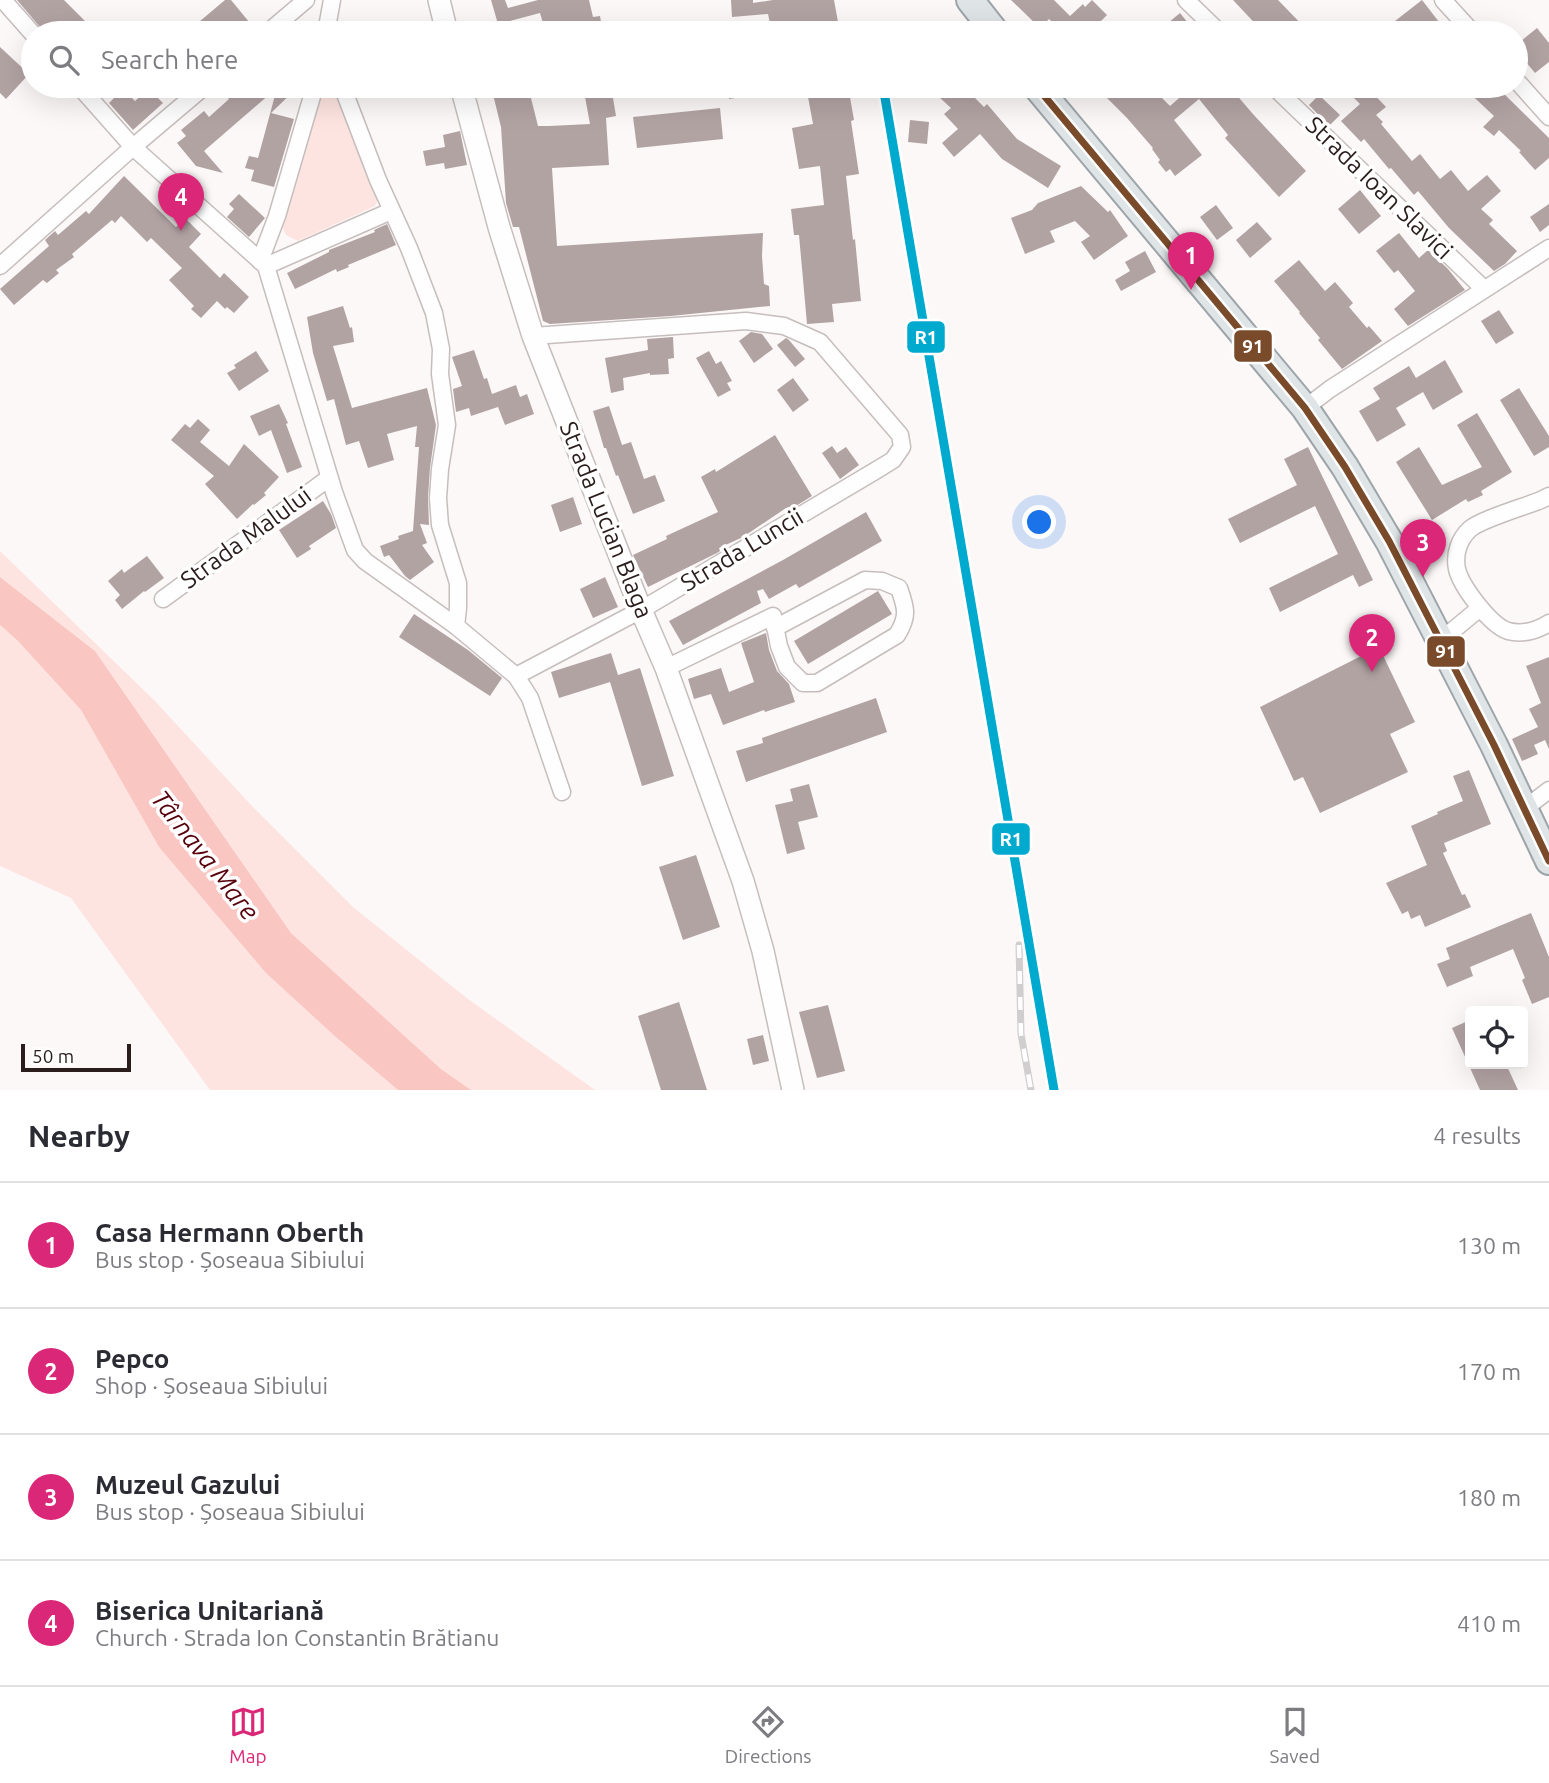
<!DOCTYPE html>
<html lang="en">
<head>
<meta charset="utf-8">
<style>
  body { margin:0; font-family:Ubuntu,sans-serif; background:#f2f2f3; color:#2b2b33 }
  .controls { position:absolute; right:21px; bottom:21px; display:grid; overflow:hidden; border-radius:7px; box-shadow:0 7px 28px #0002 }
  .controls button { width:63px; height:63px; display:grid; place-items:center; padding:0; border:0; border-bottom:2px solid #e1e1e2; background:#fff; color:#2b2b33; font:35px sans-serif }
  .scale { position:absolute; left:21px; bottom:18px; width:110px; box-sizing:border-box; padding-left:7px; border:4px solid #2a1d1c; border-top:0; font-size:19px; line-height:24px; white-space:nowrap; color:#2a1d1c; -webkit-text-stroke:5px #fff; paint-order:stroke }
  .you { position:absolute; left:1040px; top:523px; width:24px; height:24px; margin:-18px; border:5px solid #fff; border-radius:50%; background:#1a73e8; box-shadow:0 0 0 10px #1a73e833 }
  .badge { display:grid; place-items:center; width:46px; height:46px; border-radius:50%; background:#db2777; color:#fff; font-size:23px; font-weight:700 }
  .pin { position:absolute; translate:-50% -58px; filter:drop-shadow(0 2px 4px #0008) }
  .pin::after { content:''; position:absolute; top:37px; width:24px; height:21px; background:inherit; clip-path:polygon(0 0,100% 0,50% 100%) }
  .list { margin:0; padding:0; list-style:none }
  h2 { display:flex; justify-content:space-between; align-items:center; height:91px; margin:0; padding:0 28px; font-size:30px }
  h2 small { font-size:23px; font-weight:400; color:#7c7c81 }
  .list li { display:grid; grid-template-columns:46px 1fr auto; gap:21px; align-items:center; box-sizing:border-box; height:126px; padding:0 28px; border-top:2px solid #e1e1e2 }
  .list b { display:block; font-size:26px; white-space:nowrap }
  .list p { margin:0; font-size:23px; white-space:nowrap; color:#7c7c81 }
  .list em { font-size:23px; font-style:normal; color:#7c7c81 }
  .icon { flex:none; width:38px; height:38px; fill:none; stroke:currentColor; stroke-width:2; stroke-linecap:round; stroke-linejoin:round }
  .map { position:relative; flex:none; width:1549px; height:1090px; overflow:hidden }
  .search { position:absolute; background:#fff; box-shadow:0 7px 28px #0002; left:21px; right:21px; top:21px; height:77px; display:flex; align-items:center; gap:18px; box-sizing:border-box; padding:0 24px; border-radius:38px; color:#7c7c81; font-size:26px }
  .sheet { height:595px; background:#fff }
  nav { display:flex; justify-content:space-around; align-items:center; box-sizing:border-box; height:98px; border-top:2px solid #e1e1e2; background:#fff; font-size:19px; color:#7c7c81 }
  nav a { display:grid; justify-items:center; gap:4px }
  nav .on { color:#db2777 }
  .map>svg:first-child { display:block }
  .green { fill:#fee4e1 }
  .water { fill:#f9c6c1 }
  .building { fill:#b2a3a3 }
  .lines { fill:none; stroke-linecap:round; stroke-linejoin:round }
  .minor-casing { stroke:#c6bebd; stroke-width:19 }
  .tertiary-casing { stroke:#c6bebd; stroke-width:24 }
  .primary-casing { stroke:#9da5a9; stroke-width:30 }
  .minor { stroke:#fffefe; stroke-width:16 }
  .tertiary { stroke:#fffefe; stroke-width:21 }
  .primary { stroke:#dfe4e7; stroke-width:26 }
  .rail-casing { stroke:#d0cece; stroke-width:7 }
  .rail { stroke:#fff; stroke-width:4.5; stroke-dasharray:13; stroke-linecap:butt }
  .bus-1-casing { stroke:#fff; stroke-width:12 }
  .bus-1 { stroke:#7a4b2a; stroke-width:7 }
  .rail-1-casing { stroke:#fff; stroke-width:14 }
  .rail-1 { stroke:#00a9ce; stroke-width:9 }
  .labels { text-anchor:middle; stroke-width:7; stroke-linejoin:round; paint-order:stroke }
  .street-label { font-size:24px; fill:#2a1d1c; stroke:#fff }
  .water-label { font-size:26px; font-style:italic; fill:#57010a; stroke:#fff }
  .line-badge { stroke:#fff; stroke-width:2.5 }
  .badge-label { font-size:19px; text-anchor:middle; font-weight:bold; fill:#fff }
</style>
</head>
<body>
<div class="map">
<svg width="1549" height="1090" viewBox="0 0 1549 1090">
  <rect width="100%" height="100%" fill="#fcf8f8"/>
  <!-- green -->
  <g class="green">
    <polygon points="329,86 342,86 380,194 375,206 298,241 286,235 277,216 313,94"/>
    <polygon points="0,551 154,700 252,806 353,907 468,999 595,1090 471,1090 441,1069 291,933 95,651 0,577"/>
    <polygon points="0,625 18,641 81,710 159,847 337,1038 398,1090 210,1090 71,898 0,866"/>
  </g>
  <!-- water -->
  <polygon class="water" points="0,577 95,651 291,933 441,1069 471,1090 398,1090 337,1038 266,973 159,847 81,710 18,641 0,625"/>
  <!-- building -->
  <g class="building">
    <polygon points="17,0 64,0 97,33 45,33"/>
    <polygon points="225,0 231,0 254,28 248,33 198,33 193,27"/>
    <polygon points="491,0 505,0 508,8 538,0 589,0 593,17 600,16 603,33 546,33 540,13 498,24"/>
    <polygon points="731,0 753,0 753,3 773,0 834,0 840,33 772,33 768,14 732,17"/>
    <polygon points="1011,0 1054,0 1070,16 1083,4 1085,7 1092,0 1107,15 1089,33 1064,33 1049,19 1040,28"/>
    <polygon points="1233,0 1278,0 1310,33 1264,33"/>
    <polygon points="1422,0 1439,22 1425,33 1404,33 1395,21"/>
    <polygon points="1180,13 1196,33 1156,33"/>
    <polygon points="1537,28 1549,43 1549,62 1535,73 1516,50 1516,45"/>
    <polygon points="0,47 29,74 6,99 0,93"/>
    <polygon points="152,86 173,86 158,98 163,103 133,130 109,103 123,89 135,101"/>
    <polygon points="234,86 299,86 271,113 294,119 274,187 251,181 254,170 245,168 249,156 258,158 277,88 204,151 223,173 196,166 177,143 186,136 181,130 204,111 209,117 229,99 224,94"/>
    <polygon points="491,86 528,86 538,126 549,126 590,124 583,86 611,86 616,116 606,118 609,165 552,168 557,246 763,233 762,256 764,284 769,286 770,306 671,316 550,324 543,321 519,227 513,227 506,203 501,127"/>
    <polygon points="727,86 770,86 771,92 729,99"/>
    <polygon points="806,86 848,86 854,120 851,121 859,174 846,176 853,240 855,239 861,301 832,304 834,322 807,324 799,235 794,235 791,209 824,205 820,166 799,169 792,128 813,124"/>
    <polygon points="927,86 963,86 984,107 987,104 1017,139 1061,166 1048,188 1002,159 980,134 954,157 942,143 958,129 944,114 951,108"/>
    <polygon points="1095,86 1150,86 1170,106 1193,86 1229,86 1252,113 1306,171 1279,197 1225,138 1228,135 1199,99 1174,120 1202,155 1175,176 1170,169 1166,172 1158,162 1160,160 1152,149 1153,148 1127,118"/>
    <polygon points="1342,86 1366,86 1386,107 1376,115 1383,122 1381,124 1412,161 1420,154 1440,179 1451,170 1468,191 1487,175 1501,191 1481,209 1493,220 1489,224 1517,251 1505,264 1494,271 1449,228 1418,191 1414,195 1391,168 1389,169 1364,139 1361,142 1341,121 1360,104"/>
    <polygon points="1462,86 1496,86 1549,138 1549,158 1535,170 1519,152 1521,151 1499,130 1494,136 1483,127 1494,116"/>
    <polygon points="1319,95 1340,115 1329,126 1309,105"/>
    <polygon points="720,108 723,139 637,148 633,117"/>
    <polygon points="910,120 929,122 927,144 908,142"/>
    <polygon points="460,131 467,165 445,169 444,163 426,166 423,151 445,147 443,135"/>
    <polygon points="124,176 176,227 185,218 201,234 189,247 220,278 224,273 249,297 234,313 227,307 225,309 217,301 201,318 191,309 194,306 169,280 182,268 151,238 147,242 121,216 115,223 112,220 72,254 74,257 56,270 59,273 47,283 43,280 14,305 0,289 49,246 45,240 55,231 58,235 86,211 89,214"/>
    <polygon points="1081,186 1108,212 1110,210 1128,236 1094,260 1081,242 1090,236 1075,221 1050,231 1055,242 1025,254 1011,218 1032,210 1038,203"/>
    <polygon points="1360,190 1381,216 1359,234 1338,209"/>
    <polygon points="239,194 265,218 249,237 227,217 234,209 229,204"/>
    <polygon points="1549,204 1549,225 1540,232 1530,217"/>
    <polygon points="1216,205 1233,228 1217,240 1200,217"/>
    <polygon points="1257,222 1272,239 1250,258 1236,240"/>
    <polygon points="387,224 396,245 348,265 349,267 337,272 336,269 295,289 287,273 329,252 329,250 375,232 374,230"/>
    <polygon points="1399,233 1419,258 1428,250 1448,269 1465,290 1408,326 1394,309 1415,291 1398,270 1394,273 1376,251"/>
    <polygon points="1145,251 1156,272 1121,291 1115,280 1130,271 1125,262"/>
    <polygon points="1299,260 1325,291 1335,282 1353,303 1349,307 1367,328 1369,326 1382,341 1342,369 1318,340 1320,338 1299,313 1300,312 1274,281"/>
    <polygon points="343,306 350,328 352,327 354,342 333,346 352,408 427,388 436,425 430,468 428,497 429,525 420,524 427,543 422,545 434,562 410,580 405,576 389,555 384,557 380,546 399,539 398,536 413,531 419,447 415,447 417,426 387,434 394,460 368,468 359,441 346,445 334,399 327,401 313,353 307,317"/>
    <polygon points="1499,310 1514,333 1496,344 1481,321"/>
    <polygon points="751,332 762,334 773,349 754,363 739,341"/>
    <polygon points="673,337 674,358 668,359 669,374 650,375 650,373 623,378 624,390 611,393 605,358 648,350 647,339"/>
    <polygon points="786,338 789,340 805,359 795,367 777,345"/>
    <polygon points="474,350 484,379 487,378 492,394 516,385 520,397 527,394 534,414 505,425 498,407 471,416 469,408 456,412 453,389 462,386 452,357"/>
    <polygon points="256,351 269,371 239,391 227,373 236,368 234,365"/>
    <polygon points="709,351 716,364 721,361 732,381 727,383 731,390 718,397 696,358"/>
    <polygon points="1445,360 1463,392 1433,410 1423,392 1396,408 1406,425 1377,442 1359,411 1380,399 1373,388 1409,366 1416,378"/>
    <polygon points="793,378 809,400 793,412 777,390"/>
    <polygon points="1519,388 1549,436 1549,447 1534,456 1500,400"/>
    <polygon points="279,404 288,423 286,424 302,467 287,473 271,430 259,436 250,416"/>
    <polygon points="609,406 622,445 631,442 644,479 655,475 665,501 633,514 618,475 616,476 606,448 604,448 593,411"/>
    <polygon points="1477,413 1512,472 1481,491 1483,495 1468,502 1466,499 1432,520 1396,462 1419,447 1442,485 1482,467 1457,425"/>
    <polygon points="198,419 210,430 200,442 229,466 244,444 279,477 264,493 266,495 254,505 253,504 237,519 205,484 214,476 171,440 185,424 190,428"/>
    <polygon points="775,435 812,496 788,511 786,508 743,537 719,548 720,551 717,553 648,587 633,555 667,539 666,536 718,512 701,477 715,469 716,472"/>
    <polygon points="832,446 837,453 846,447 859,465 840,479 822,453"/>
    <polygon points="1308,447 1373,580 1359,587 1353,575 1280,612 1269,588 1338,554 1315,506 1240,543 1228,519 1297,485 1284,459"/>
    <polygon points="573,497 582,524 560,532 551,505"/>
    <polygon points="323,501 331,514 336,528 309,546 311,549 297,558 279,530"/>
    <polygon points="866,512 882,541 799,588 796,584 769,599 763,589 757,591 761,603 683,645 669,621 783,560"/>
    <polygon points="147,556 164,578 145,592 144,591 122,609 115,600 120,595 108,581 122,569 124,573"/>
    <polygon points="605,577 618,607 593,618 580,589"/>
    <polygon points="878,591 892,614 808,664 794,641"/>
    <polygon points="414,614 468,650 502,678 490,696 399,637"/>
    <polygon points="766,633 769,650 777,671 789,684 795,702 765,712 764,710 723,725 711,694 694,699 688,679 721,668 729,692 754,682 741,643"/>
    <polygon points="1379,647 1415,722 1390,734 1408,772 1320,813 1303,777 1294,781 1260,707"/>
    <polygon points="611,653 618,675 640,668 674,776 642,786 610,682 559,698 551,672"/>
    <polygon points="1549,657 1549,749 1545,740 1534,745 1538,754 1522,761 1512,739 1538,727 1529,709 1541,703 1526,666"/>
    <polygon points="876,698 887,732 746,782 736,751 763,743 762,738"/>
    <polygon points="1469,770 1491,824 1444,843 1447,851 1443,853 1462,895 1465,894 1471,907 1425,927 1420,915 1411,919 1408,911 1402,914 1386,883 1427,865 1411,826 1438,814 1437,812 1463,801 1453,776"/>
    <polygon points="809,784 818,817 798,822 805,849 787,854 775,805 793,801 790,789"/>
    <polygon points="696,855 720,927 683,940 659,867"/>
    <polygon points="1531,913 1549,957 1549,997 1532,1004 1522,980 1525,978 1513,949 1470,967 1473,976 1447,987 1437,964 1450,959 1446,948"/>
    <polygon points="679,1002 707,1090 661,1090 638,1016"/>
    <polygon points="828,1005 845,1071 817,1078 799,1012"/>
    <polygon points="1470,1020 1470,1064 1506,1064 1518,1090 1480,1090 1452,1028"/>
    <polygon points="763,1035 769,1061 753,1065 747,1039"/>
  </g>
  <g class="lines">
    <!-- minor casing -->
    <g class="minor-casing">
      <g id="minor">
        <polyline points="3,0 33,34"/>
        <polyline points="1186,0 1220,33"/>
        <polyline points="1443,0 1473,33"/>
        <polyline points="267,33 306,0"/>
        <polyline points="326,33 332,0"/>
        <polyline points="1516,80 1549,117"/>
        <polyline points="79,86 133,147 266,266 334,492 355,550 365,561 456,626 516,676 530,698 562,792"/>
        <polyline points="342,86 378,180 409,248 434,313 441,349 440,374 447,425 440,469 438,498 439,512 440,525 458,583 458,608 456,626"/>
        <polyline points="1273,86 1484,289"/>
        <polyline points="260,261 277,216 315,86"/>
        <polyline points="0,266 133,147 205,86"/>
        <polyline points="266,266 391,211"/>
        <polyline points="1305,408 1330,389 1549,248"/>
        <path d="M 1549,496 L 1541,500 C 1524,507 1482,519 1470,529 C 1459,539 1454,554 1457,569 C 1461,586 1490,625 1508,631 C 1523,635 1536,631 1549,623"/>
        <polyline points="163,599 329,478"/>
        <polyline points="1440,641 1480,608"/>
        <path d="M 666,668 L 773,616 L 779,646 L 787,667 L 803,683 L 817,683 L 897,635 C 909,616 906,608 899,588 L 882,581 L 865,580 L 775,628"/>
        <polyline points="516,676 641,610 875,471 893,460 902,447 900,435 820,342 784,326 746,321 533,336"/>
        <polyline points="1524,809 1549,790"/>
      </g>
    </g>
    <!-- tertiary casing -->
    <g class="tertiary-casing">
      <g id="tertiary">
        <polyline points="439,0 447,33"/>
        <polyline points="461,86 499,227 533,336 641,610 666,668 743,881 763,951 793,1090"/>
      </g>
    </g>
    <!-- primary casing -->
    <g class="primary-casing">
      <g id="primary">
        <polyline points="970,0 996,33"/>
        <polyline points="1036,86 1305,408 1345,467 1389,541 1494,745 1549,861"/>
      </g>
    </g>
    <!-- minor -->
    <use href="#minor" class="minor"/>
    <!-- tertiary -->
    <use href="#tertiary" class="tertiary"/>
    <!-- primary -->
    <use href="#primary" class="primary"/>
    <!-- rail casing -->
    <g class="rail-casing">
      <polyline id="rail" points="1019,945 1021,1034 1031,1090"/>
    </g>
    <!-- rail -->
    <use href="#rail" class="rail"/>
    <!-- bus-1 casing -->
    <g class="bus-1-casing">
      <polyline id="bus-1" points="1036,86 1305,408 1345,467 1389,541 1494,745 1549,861"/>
    </g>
    <!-- bus-1 -->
    <use href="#bus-1" class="bus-1"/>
    <!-- rail-1 casing -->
    <g class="rail-1-casing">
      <polyline id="rail-1" points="883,86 1054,1090"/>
    </g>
    <!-- rail-1 -->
    <use href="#rail-1" class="rail-1"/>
  </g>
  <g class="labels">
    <!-- street labels -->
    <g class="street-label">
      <text transform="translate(1379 188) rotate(44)" y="8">Strada Ioan Slavici</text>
      <text transform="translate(606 520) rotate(68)" y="8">Strada Lucian Blaga</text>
      <text transform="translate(246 538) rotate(-36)" y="8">Strada Malului</text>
      <text transform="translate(742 550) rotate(-31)" y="8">Strada Luncii</text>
    </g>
    <!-- water labels -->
    <g class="water-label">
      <text transform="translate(205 855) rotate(52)" y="9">Târnava Mare</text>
    </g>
  </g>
  <g class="line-badge">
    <rect x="906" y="320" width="40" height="34" rx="7" fill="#00a9ce"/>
    <rect x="1233" y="329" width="40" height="34" rx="7" fill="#7a4b2a"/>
    <rect x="1426" y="635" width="40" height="33" rx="7" fill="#7a4b2a"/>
    <rect x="991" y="822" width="40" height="34" rx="7" fill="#00a9ce"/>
  </g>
  <g class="badge-label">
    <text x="926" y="344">R1</text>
    <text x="1253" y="353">91</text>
    <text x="1446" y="658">91</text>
    <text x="1011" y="846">R1</text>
  </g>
</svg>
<div class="controls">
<button><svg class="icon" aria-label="locate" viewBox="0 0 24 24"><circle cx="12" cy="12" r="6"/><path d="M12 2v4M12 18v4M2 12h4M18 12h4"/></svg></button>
</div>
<div class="scale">50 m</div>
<div class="you"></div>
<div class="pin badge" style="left:1191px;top:290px">1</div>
<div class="pin badge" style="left:1372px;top:672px">2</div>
<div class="pin badge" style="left:1423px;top:577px">3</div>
<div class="pin badge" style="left:181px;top:231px">4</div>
<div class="search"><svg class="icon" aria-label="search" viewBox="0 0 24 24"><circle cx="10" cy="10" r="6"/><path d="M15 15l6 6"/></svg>Search here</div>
</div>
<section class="sheet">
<h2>Nearby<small>4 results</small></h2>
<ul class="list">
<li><span class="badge">1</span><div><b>Casa Hermann Oberth</b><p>Bus stop · Șoseaua Sibiului</p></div><em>130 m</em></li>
<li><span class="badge">2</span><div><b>Pepco</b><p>Shop · Șoseaua Sibiului</p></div><em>170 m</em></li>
<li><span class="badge">3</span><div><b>Muzeul Gazului</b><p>Bus stop · Șoseaua Sibiului</p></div><em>180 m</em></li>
<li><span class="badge">4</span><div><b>Biserica Unitariană</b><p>Church · Strada Ion Constantin Brătianu</p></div><em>410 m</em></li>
</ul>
</section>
<nav>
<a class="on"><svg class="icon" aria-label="map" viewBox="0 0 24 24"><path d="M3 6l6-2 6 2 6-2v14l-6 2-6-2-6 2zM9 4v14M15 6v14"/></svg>Map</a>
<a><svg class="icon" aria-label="directions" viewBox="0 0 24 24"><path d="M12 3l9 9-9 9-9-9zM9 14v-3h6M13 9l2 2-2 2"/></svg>Directions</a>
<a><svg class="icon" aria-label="saved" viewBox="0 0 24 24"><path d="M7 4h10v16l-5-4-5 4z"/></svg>Saved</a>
</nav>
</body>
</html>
